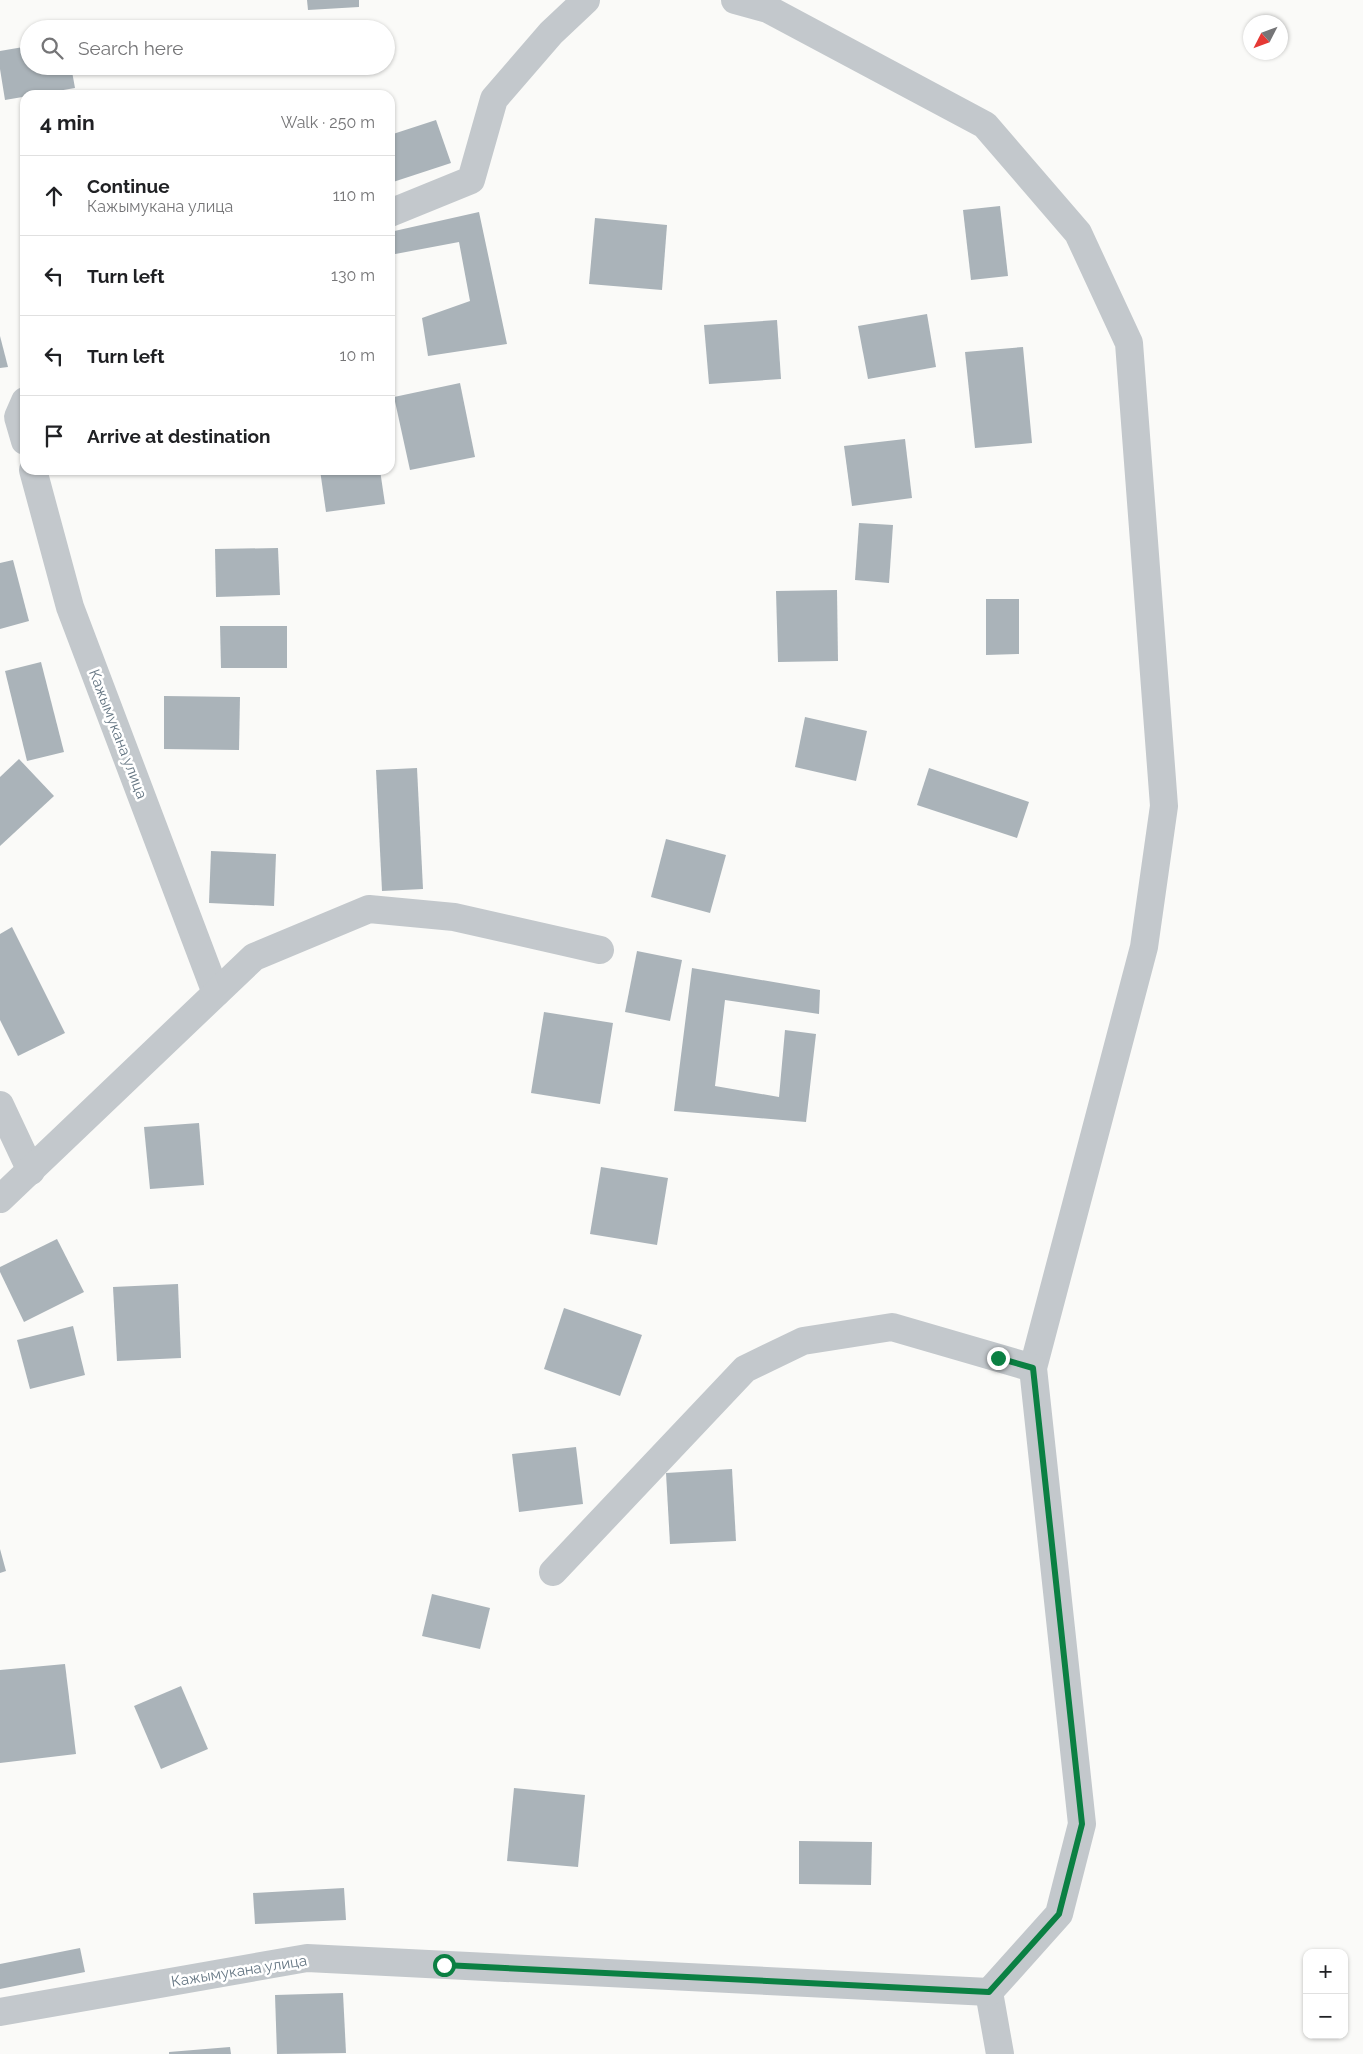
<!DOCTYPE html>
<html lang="en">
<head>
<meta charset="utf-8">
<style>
  body { margin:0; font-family:Raleway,sans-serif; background:#f2f2f2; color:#202124 }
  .controls { position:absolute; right:15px; bottom:15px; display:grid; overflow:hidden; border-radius:10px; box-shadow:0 1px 4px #0004 }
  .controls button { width:45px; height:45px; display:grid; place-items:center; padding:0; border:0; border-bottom:1px solid #e0e0e0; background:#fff; color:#202124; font:25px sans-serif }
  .compass { position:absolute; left:1243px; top:15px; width:45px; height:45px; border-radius:50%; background:#fff; box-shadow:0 1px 4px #0004; rotate:228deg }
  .stop { position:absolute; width:15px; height:15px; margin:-11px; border:4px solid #0b8043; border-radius:50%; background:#fff }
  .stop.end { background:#0b8043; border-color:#fff; box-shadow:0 1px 5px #0008 }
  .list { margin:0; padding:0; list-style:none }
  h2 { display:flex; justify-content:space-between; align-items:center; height:65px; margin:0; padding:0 20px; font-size:21px }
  h2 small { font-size:16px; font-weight:400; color:#757577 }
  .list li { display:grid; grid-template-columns:32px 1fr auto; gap:15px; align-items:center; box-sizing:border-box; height:80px; padding:0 20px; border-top:1px solid #e0e0e0 }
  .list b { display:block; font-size:19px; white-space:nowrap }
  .list p { margin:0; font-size:16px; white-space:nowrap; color:#757577 }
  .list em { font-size:16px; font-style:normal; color:#757577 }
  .icon { flex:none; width:28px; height:28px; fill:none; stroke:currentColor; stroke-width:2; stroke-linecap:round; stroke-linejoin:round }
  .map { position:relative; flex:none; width:1363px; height:2054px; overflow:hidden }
  .search { position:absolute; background:#fff; box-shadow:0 1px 4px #0004; left:20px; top:20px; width:375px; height:55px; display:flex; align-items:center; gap:12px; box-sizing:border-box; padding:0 18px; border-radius:28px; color:#757577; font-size:19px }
  .panel { position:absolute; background:#fff; box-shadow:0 1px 4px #0004; left:20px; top:90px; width:375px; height:385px; border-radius:15px }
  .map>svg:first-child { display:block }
  .building { fill:#aab3b9 }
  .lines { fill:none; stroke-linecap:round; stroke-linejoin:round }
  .minor { stroke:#c3c8cc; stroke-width:28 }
  .route { stroke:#0b8043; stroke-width:6 }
  .labels { text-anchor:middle; stroke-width:5; stroke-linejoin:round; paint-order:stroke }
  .street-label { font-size:15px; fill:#657683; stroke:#fff }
</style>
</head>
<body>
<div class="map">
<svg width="1363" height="2054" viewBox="0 0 1363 2054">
  <rect width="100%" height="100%" fill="#fafaf8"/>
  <!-- building -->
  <g class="building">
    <polygon points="307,0 359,0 359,7 308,10"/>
    <polygon points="29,46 29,66 71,66 75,88 5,100 0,69 0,51"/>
    <polygon points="436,120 451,163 390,183 390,135"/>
    <polygon points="1000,206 1008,276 971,280 963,210"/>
    <polygon points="479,212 507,344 428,356 422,318 470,301 459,242 390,255 390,232"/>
    <polygon points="595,218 667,225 662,290 589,284"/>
    <polygon points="927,314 936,367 868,379 858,326"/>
    <polygon points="777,320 781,379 709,384 704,325"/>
    <polygon points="0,336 8,367 0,368"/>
    <polygon points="1023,347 1032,443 975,448 965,352"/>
    <polygon points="460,383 475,457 410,470 394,397"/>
    <polygon points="905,439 912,498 852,506 844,446"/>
    <polygon points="320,470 380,470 385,504 326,512"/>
    <polygon points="859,523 893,525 889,583 855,580"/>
    <polygon points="278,548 280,595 216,597 215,549"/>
    <polygon points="13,560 29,621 0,629 0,563"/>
    <polygon points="837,590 838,661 778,662 776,591"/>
    <polygon points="986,599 1019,599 1019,654 986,655"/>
    <polygon points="220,626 287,626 287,668 221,668"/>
    <polygon points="41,662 64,752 27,761 5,671"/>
    <polygon points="164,696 240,697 239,750 164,749"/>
    <polygon points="805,717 867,731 856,781 795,767"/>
    <polygon points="19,759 54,796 0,846 0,777"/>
    <polygon points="417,768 423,889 382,891 376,770"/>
    <polygon points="929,768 1029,802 1017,838 917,805"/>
    <polygon points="666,839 726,855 710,913 651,897"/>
    <polygon points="211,851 276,854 274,906 209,903"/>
    <polygon points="12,927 65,1033 18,1056 0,1020 0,934"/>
    <polygon points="637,951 682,960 670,1021 625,1012"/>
    <polygon points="692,968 820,990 819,1014 725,1000 715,1086 779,1097 785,1030 816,1034 806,1122 674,1111"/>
    <polygon points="544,1012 613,1023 600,1104 531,1093"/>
    <polygon points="199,1123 204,1185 150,1189 144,1127"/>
    <polygon points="601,1167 668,1178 657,1245 590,1234"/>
    <polygon points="57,1239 84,1292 24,1322 0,1272 0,1267"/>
    <polygon points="178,1284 181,1358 117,1361 113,1287"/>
    <polygon points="564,1308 642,1335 620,1396 544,1369"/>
    <polygon points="73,1326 85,1375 30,1389 17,1340"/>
    <polygon points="576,1447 583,1504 519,1512 512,1454"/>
    <polygon points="732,1469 736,1541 670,1544 666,1473"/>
    <polygon points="0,1549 6,1571 0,1573"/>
    <polygon points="432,1594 490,1608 480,1649 422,1636"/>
    <polygon points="65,1664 76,1754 0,1763 0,1670"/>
    <polygon points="181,1686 208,1749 161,1769 134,1706"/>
    <polygon points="514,1788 585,1795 578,1867 507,1861"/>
    <polygon points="799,1841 872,1842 871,1885 799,1884"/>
    <polygon points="344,1888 346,1920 255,1924 253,1893"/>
    <polygon points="80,1948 85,1972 0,1989 0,1964"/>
    <polygon points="343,1993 346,2053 277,2054 275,1995"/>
    <polygon points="230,2047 231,2054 169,2054 169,2052"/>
  </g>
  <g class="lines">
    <!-- minor -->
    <g class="minor">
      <polyline points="735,0 768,9 985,125 1078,233 1129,343 1164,806 1144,947 1033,1368 1082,1824 1059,1914 989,1992 1000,2054"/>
      <polyline points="390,213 471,180 494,99 551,33 586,0"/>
      <polyline points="25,401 18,417 25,441"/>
      <polyline points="33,470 70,607 216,993"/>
      <polyline points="0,1105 31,1171"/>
      <polyline points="0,1199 254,957 369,909 454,917 600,950"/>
      <polyline points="553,1572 745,1369 803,1341 892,1327 1033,1368"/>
      <polyline points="0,2012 307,1958 989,1992"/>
    </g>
  </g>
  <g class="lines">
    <!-- route -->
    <polyline class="route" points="444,1965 989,1992 1059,1914 1082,1824 1033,1368 998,1358"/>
  </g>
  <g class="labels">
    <!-- street labels -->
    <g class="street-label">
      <text transform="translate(118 734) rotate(69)" y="5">Кажымукана улица</text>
      <text transform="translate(239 1971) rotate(-9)" y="5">Кажымукана улица</text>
    </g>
  </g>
</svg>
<div class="controls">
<button>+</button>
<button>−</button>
</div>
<svg class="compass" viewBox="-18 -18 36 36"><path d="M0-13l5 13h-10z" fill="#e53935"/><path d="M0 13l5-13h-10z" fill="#757577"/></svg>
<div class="stop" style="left:444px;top:1965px"></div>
<div class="stop end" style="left:998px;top:1358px"></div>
<div class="search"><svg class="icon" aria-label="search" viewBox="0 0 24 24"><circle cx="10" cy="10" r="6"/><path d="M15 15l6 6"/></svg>Search here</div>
<section class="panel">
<h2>4 min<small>Walk · 250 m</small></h2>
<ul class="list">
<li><svg class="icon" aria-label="ahead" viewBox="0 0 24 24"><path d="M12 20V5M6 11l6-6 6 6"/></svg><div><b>Continue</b><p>Кажымукана улица</p></div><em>110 m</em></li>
<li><svg class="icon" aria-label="left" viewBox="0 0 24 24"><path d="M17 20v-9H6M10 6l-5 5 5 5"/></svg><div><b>Turn left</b></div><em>130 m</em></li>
<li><svg class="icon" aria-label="left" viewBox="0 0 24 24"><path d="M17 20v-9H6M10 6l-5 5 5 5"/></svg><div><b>Turn left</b></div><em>10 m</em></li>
<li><svg class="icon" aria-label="arrive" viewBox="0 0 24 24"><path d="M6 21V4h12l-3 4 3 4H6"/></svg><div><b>Arrive at destination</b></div></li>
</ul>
</section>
</div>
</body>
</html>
